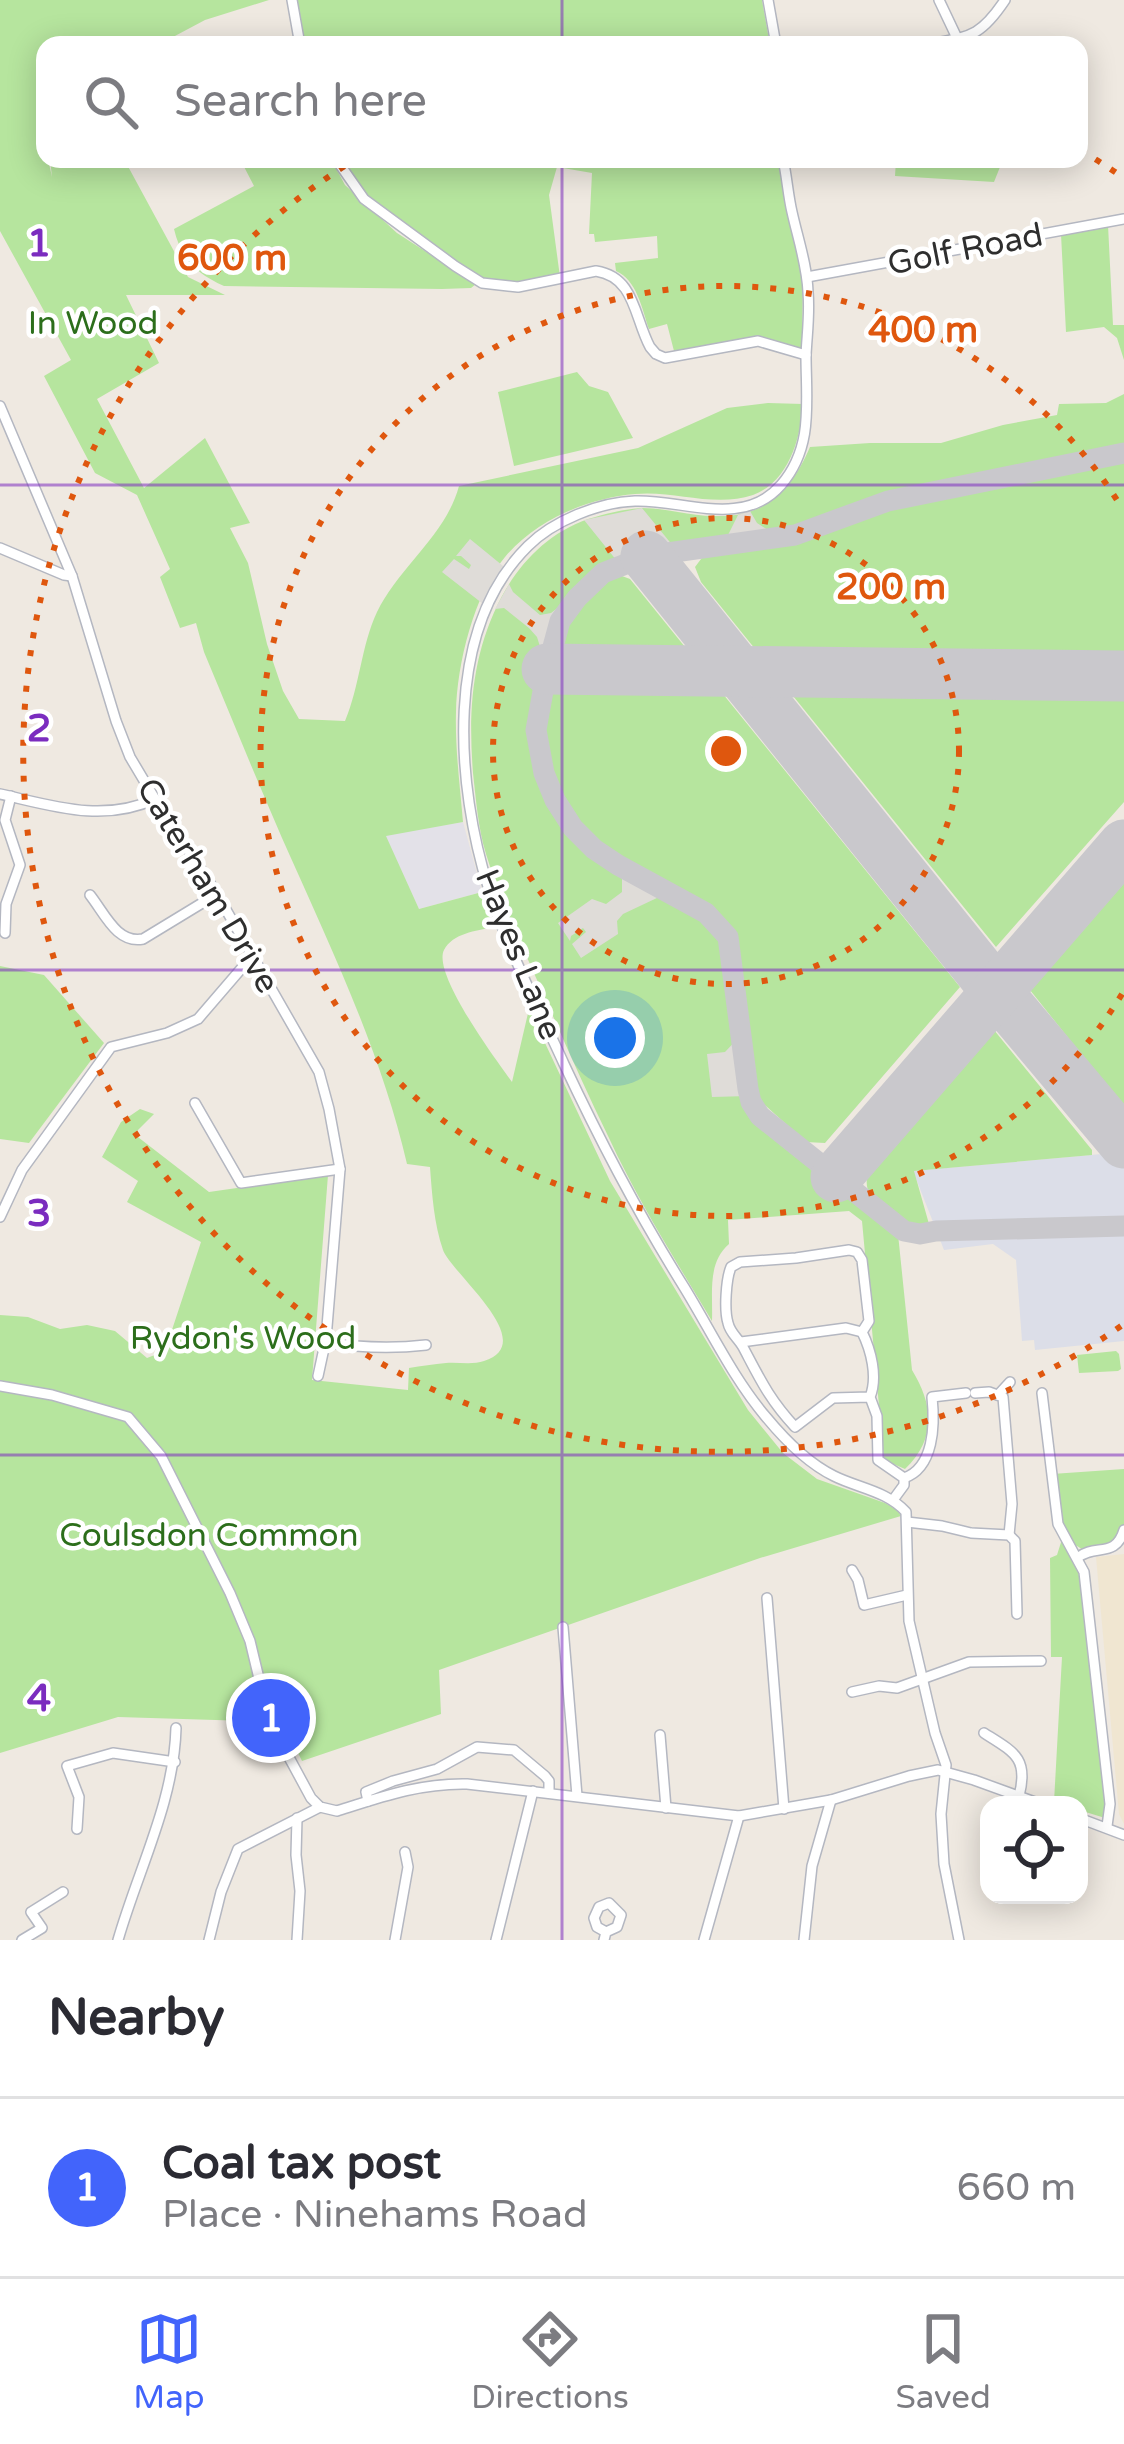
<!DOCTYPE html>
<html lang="en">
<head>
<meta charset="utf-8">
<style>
  body { margin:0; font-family:"Varela Round",sans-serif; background:#f7f7f7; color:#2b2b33 }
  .controls { position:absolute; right:36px; bottom:36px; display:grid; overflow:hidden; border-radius:24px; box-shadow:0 6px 30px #0003 }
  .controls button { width:108px; height:108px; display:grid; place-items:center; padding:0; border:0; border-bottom:3px solid #e1e1e2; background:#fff; color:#2b2b33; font:60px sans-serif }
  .you { position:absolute; left:615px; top:1038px; width:42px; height:42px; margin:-30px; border:9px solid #fff; border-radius:50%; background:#1a73e8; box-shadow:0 0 0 18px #1a73e833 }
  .badge { display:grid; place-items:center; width:78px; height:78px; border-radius:50%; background:#4264fb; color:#fff; font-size:39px; font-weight:700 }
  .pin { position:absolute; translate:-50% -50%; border:6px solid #fff; box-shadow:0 3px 12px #0006 }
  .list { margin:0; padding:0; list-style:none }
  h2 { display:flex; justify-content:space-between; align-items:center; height:156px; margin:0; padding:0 48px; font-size:51px }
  h2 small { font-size:39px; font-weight:400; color:#7c7c81 }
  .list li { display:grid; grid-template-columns:78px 1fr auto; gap:36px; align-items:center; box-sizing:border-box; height:180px; padding:0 48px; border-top:3px solid #e1e1e2 }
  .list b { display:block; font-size:45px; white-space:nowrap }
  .list p { margin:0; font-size:39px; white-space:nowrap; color:#7c7c81 }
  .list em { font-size:39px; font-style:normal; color:#7c7c81 }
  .icon { flex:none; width:66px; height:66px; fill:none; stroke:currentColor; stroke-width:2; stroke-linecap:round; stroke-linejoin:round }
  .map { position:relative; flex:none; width:1124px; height:1940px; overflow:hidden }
  .search { position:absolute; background:#fff; box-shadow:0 6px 30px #0003; left:36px; right:36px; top:36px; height:132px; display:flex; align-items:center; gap:30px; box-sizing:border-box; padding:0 42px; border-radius:24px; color:#7c7c81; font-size:45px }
  .sheet { height:336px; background:#fff }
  nav { display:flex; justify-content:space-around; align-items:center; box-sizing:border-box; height:168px; border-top:3px solid #e1e1e2; background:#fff; font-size:33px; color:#7c7c81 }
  nav a { display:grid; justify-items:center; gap:6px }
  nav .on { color:#4264fb }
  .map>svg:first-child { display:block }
  .industrial { fill:#e3e1e8 }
  .education { fill:#f0e6d1 }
  .airport { fill:#dcdee8 }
  .green { fill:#b6e59e }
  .plaza { fill:#dfdcd8 }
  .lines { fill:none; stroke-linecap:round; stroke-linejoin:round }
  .taxiway { stroke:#c9c8cc; stroke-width:21 }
  .runway { stroke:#c9c8cc; stroke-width:51 }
  .minor-casing { stroke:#b4b7c1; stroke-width:12 }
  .minor { stroke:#fff; stroke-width:9 }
  .grid { fill:none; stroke:#7b2cbf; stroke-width:3; stroke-opacity:0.55 }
  .ring { fill:none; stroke:#df570e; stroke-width:6; stroke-dasharray:6 12 }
  .labels { text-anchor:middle; stroke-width:9; stroke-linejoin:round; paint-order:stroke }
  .street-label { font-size:33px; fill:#2e2e2e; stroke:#fff }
  .park-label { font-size:33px; fill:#2c6e1b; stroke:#fff }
  .grid-label { font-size:39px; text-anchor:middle; font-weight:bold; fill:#7b2cbf; stroke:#fff; stroke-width:9; stroke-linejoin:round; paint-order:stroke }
  .centre { fill:#df570e; stroke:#fff; stroke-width:6 }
  .ring-label { font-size:36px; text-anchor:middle; font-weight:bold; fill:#df570e; stroke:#fff; stroke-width:9; stroke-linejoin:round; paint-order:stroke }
</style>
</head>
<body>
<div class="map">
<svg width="1124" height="1940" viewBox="0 0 1124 1940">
  <rect width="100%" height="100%" fill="#efe9e1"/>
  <!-- industrial -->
  <polygon class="industrial" points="463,822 482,892 419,909 385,835"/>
  <!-- education -->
  <polygon class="education" points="1124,1554 1124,1824 1119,1814 1096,1557"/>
  <!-- airport -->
  <polygon class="airport" points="1124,1152 1124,1341 1035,1350 1034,1340 1022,1341 1016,1260 993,1244 944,1250 913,1171"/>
  <!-- green -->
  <g class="green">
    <path d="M 0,0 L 269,0 L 205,20 L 158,45 L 45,45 L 45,132 L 38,106 L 45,159 L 48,159 L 52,177 L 50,159 L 124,159 L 188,277 L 225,295 L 126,295 L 159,363 L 97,399 L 144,488 L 205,438 L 250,523 L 230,528 L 248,563 L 267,644 L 283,691 L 299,719 L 345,721 C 360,686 361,646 377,612 C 399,567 446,535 459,486 L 638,448 L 727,408 L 768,403 L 803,404 C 801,437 789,482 753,495 C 714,508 674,490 635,494 C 588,498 536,520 505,557 C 474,594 457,664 456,712 C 455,749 460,786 463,822 L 386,836 L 419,909 L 482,892 L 493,927 C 476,931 453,933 444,950 C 432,974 497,1061 512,1082 L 529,1009 L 610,1181 L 748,1410 L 783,1453 L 817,1479 L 885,1503 L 897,1510 L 901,1516 L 760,1558 L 439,1670 L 441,1714 L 302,1761 L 283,1722 L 118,1717 L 0,1753 L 0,1315 L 28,1317 L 60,1329 L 87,1325 L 115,1331 L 147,1358 L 165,1351 L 201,1242 L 127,1202 L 138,1181 L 102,1157 L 121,1122 L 140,1109 L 154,1114 L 134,1134 L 209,1192 L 328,1175 L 312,1380 L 408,1390 L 409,1368 C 421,1366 434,1364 446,1363 C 458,1362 473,1365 484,1361 C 541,1343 452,1274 443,1250 C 434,1224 432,1194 430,1167 L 407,1164 C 381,1051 329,944 282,838 C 255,776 230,714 204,652 L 196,623 L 180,628 L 160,577 L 170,569 L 137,495 L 95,473 L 44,376 L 71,360 L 0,231 Z"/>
    <polygon points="296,0 762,0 770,45 305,45"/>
    <path d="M 240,159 L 331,159 L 345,185 L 397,233 L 476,284 L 471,288 L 442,289 L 224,286 C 197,274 181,259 174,229 L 254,186 Z"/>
    <path d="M 341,159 L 779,159 L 786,209 L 803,277 L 802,349 L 760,336 L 674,351 L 667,324 L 649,329 C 642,309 637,280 616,271 L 615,263 L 658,258 L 657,236 L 595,242 L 594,234 L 589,234 L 592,173 L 557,167 L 549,195 L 560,277 L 519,284 L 490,281 L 469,272 L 368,197 Z"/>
    <polygon points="896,159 975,159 1000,167 994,182 895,176"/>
    <polygon points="1108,225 1113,325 1124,325 1124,360 1117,338 1104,327 1066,332 1061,234"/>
    <polygon points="577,372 589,386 608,392 633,438 514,466 498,392"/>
    <path d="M 1124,394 L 1124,446 L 888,496 L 794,530 L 658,547 L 628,555 L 601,569 L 575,593 L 555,619 L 533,709 L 532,730 L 540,776 L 551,802 L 569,830 L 591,853 L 615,871 L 702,917 L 724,942 L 746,1104 L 757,1119 L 898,1234 L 912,1370 C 934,1406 936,1439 905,1469 L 884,1460 L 862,1221 L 849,1211 L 728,1220 L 729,1244 C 707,1263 713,1293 712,1321 C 676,1261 638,1201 609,1138 C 585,1089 563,1039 541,989 C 522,945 500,900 486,854 C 478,828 476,799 473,773 C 468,710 472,653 502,596 C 522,560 549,533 588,519 C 605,514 624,509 642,508 C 666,508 690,516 714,516 C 765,518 791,491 810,447 L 870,443 L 941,443 L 1003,425 L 1057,415 L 1059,404 L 1106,403 Z"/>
    <polygon points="1124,460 1124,802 996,947 701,582 695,567 704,555 713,552 797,543 896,507"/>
    <path d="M 612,576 L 622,576 L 630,579 L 960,987 L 825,1143 L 806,1142 L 758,1099 C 750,1060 747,1019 742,980 C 740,966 741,946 735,934 C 722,909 694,898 670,885 C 648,874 625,863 605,849 C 551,809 535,747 551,684 C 564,630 566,612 612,576 Z"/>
    <polygon points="1124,883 1124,1108 1030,990"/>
    <polygon points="0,966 44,975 104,1043 29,1143 0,1139"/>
    <path d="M 994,1030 L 1092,1150 L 1092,1155 L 914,1171 L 929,1224 L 907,1226 C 890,1213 860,1199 868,1174 Z"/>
    <polygon points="1116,1351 1119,1354 1121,1369 1118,1371 1079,1373 1077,1355"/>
    <polygon points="1124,1469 1124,1530 1119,1543 1085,1551 1064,1538 1078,1570 1084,1608 1105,1799 1105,1818 1079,1810 1079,1805 1054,1802 1062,1657 1051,1657 1050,1558 1057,1555 1063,1536 1052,1474"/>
  </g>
  <!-- plaza -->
  <g class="plaza">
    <polygon points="642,508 678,552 646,556 621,566 584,520"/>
    <polygon points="750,511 757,523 781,538 722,547 738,515"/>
    <polygon points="470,539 508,570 487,607 442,572 454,559 469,569 471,565 461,556 456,556"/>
    <polygon points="509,584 513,592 540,615 551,613 564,603 574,602 560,621 547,669 537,637 529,628 504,608 495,609"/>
    <polygon points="622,877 659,897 623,914 617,921 618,934 581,958 572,944 586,932 583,928 571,936 570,941 558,923 592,899 606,904 622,892"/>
    <polygon points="741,1035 749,1096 712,1097 707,1054 725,1052"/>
  </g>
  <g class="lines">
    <!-- taxiway -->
    <polyline class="taxiway" points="1124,453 888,501 795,535 646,556 603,573 577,598 560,621 547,669 536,730 544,773 555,800 573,828 594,849 618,865 706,913 728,937 748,1089 751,1102 760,1116 904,1231 920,1234 936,1231 1124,1226"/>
    <!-- runway -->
    <g class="runway">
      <polyline points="646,556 997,992 1124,1143"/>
      <polyline points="547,669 1124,676"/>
      <polyline points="836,1177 1124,845"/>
    </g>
    <!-- minor casing -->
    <g class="minor-casing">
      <g id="minor">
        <polyline points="292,0 300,45"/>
        <polyline points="768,0 776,45"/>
        <polyline points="939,0 957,38"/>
        <path d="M 925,45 C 969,36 979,39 1005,0"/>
        <path d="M 336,159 L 364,199 L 455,266 L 482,283 L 518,287 L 596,271 C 635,277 634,317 650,347 L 656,354 L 665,358 L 758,341 L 806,355"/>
        <path d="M 783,159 C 787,177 788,195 792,212 C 798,239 807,265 808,292 C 810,314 807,334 806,355 C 806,401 814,447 781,485 C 743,529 682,499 635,501 C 599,502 553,521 528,546 C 443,630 456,785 489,890 C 508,950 538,1007 564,1064 C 600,1141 639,1215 684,1287 C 711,1331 733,1378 766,1417 C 785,1440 807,1463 834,1476 C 858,1488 887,1491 906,1512 L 909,1621 L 935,1733 L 946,1765 L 941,1814 L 944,1864 L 959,1940"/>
        <polyline points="807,277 1124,219"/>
        <polyline points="0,406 72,576 116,721 130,757 155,799 217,894 319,1072 329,1109 340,1169 326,1339 318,1376"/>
        <polyline points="0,548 64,575 72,576"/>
        <path d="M 0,794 C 53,806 103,823 155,799"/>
        <path d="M 90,895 C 105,914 117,944 143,939 L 217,894"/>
        <polyline points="5,933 6,904 20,865 5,820 11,796"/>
        <polyline points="195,1103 241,1183 340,1169"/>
        <polyline points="0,1217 22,1170 111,1047 167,1033 198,1019 253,955"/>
        <path d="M 325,1342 C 360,1348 391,1349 426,1345"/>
        <polyline points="741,1342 846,1328 862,1332"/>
        <path d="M 0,1386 L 52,1395 L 128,1417 L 161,1456 L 230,1593 L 250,1641 L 262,1691 L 278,1737 L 311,1798 L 320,1807 L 337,1811 C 381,1797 420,1783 467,1784 L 739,1816 L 831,1800 L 909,1776 L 938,1770 L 974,1780 L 1043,1805"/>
        <polyline points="975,1393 989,1392 1003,1397 1012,1504 1009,1535"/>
        <polyline points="1042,1393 1058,1524 1084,1572 1110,1804 1107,1826"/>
        <polyline points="998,1395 1010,1382"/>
        <path d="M 870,1397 L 833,1398 L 795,1427 C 769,1399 760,1379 743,1347 C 738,1338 730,1333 728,1323 C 724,1310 726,1279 731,1267 L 740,1262 L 796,1258 L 849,1250 L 857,1252 L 862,1260 L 869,1321 L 862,1332 C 871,1350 878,1377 870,1397 L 877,1416 L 878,1460 L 904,1478 L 904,1485 L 893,1500"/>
        <path d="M 904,1478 C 934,1468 935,1425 932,1397 L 966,1393"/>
        <polyline points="907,1522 942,1526 971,1533 1009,1535 1015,1541 1017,1614"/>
        <path d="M 1077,1558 C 1096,1543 1115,1559 1124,1530"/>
        <polyline points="852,1570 858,1580 864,1605 907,1595"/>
        <polyline points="767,1598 784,1809"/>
        <polyline points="563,1627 577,1796"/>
        <polyline points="852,1692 879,1686 897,1688 969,1662 1041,1661"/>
        <path d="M 984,1733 C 1014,1752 1029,1758 1019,1796"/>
        <polyline points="660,1735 666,1808"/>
        <polyline points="368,1801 366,1792 393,1781 437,1769 477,1747 514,1750 545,1776 549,1781 549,1793"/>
        <polyline points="297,1818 296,1855 300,1891 297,1940"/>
        <polyline points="1079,1818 1124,1835"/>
        <polyline points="77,1829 79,1797 67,1766 113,1753 175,1762"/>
        <polyline points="22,1940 42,1928 31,1912 63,1892"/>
        <path d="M 118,1940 C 138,1870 174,1802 176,1728"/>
        <polyline points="209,1940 221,1892 238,1849 320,1807"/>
        <polyline points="395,1940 408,1867 405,1852"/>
        <polyline points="496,1940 533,1791"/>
        <polyline points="604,1940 606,1932 617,1927 621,1915 609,1903 599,1907 594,1918 597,1927 606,1932"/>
        <polyline points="704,1940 739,1816"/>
        <polyline points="804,1940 812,1866 831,1800"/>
      </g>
    </g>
    <!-- minor -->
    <use href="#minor" class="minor"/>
  </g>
  <!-- grid -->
  <path class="grid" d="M 562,0 L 562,45M 562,159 L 562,1940M 0,485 L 1124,485M 0,970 L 1124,970M 0,1455 L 1124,1455"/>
  <!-- distance rings -->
  <g class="ring">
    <circle cx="726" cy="751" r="233"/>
    <path d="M1122 994A465 465 0 1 1 1122 508"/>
    <path d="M1121 1326A698 698 0 1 1 356 159M1080 150A698 698 0 0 1 1121 176"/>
  </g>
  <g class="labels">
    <!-- street labels -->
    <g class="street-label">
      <text transform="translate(965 248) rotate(-11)" y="12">Golf Road</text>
      <text transform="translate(209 885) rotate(59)" y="12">Caterham Drive</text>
      <text transform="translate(520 954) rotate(68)" y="12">Hayes Lane</text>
    </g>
    <!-- park labels -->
    <g class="park-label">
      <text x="93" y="334">In Wood</text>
      <text x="243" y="1349">Rydon's Wood</text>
      <text x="209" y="1546">Coulsdon Common</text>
    </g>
  </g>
  <g class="grid-label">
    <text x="39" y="256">1</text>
    <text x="39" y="741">2</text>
    <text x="39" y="1226">3</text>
    <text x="39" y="1711">4</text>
  </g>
  <circle cx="726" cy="751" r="18" class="centre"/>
  <g class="ring-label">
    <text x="232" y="270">600 m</text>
    <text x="923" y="342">400 m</text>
    <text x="891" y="599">200 m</text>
  </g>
</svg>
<div class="controls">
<button><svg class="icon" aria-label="locate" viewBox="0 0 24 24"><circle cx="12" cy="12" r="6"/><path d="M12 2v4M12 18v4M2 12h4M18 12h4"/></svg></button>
</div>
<div class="you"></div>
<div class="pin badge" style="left:271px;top:1718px">1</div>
<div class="search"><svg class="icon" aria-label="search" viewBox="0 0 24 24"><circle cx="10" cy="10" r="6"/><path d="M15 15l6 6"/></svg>Search here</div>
</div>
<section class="sheet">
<h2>Nearby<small></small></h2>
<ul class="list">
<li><span class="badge">1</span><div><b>Coal tax post</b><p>Place · Ninehams Road</p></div><em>660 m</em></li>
</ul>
</section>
<nav>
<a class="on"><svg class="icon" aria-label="map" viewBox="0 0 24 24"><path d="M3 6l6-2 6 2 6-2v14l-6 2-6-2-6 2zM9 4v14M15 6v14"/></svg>Map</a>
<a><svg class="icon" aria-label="directions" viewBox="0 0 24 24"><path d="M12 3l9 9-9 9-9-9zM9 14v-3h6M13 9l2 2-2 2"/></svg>Directions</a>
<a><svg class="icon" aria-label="saved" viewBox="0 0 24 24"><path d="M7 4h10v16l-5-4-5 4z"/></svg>Saved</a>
</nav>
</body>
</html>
